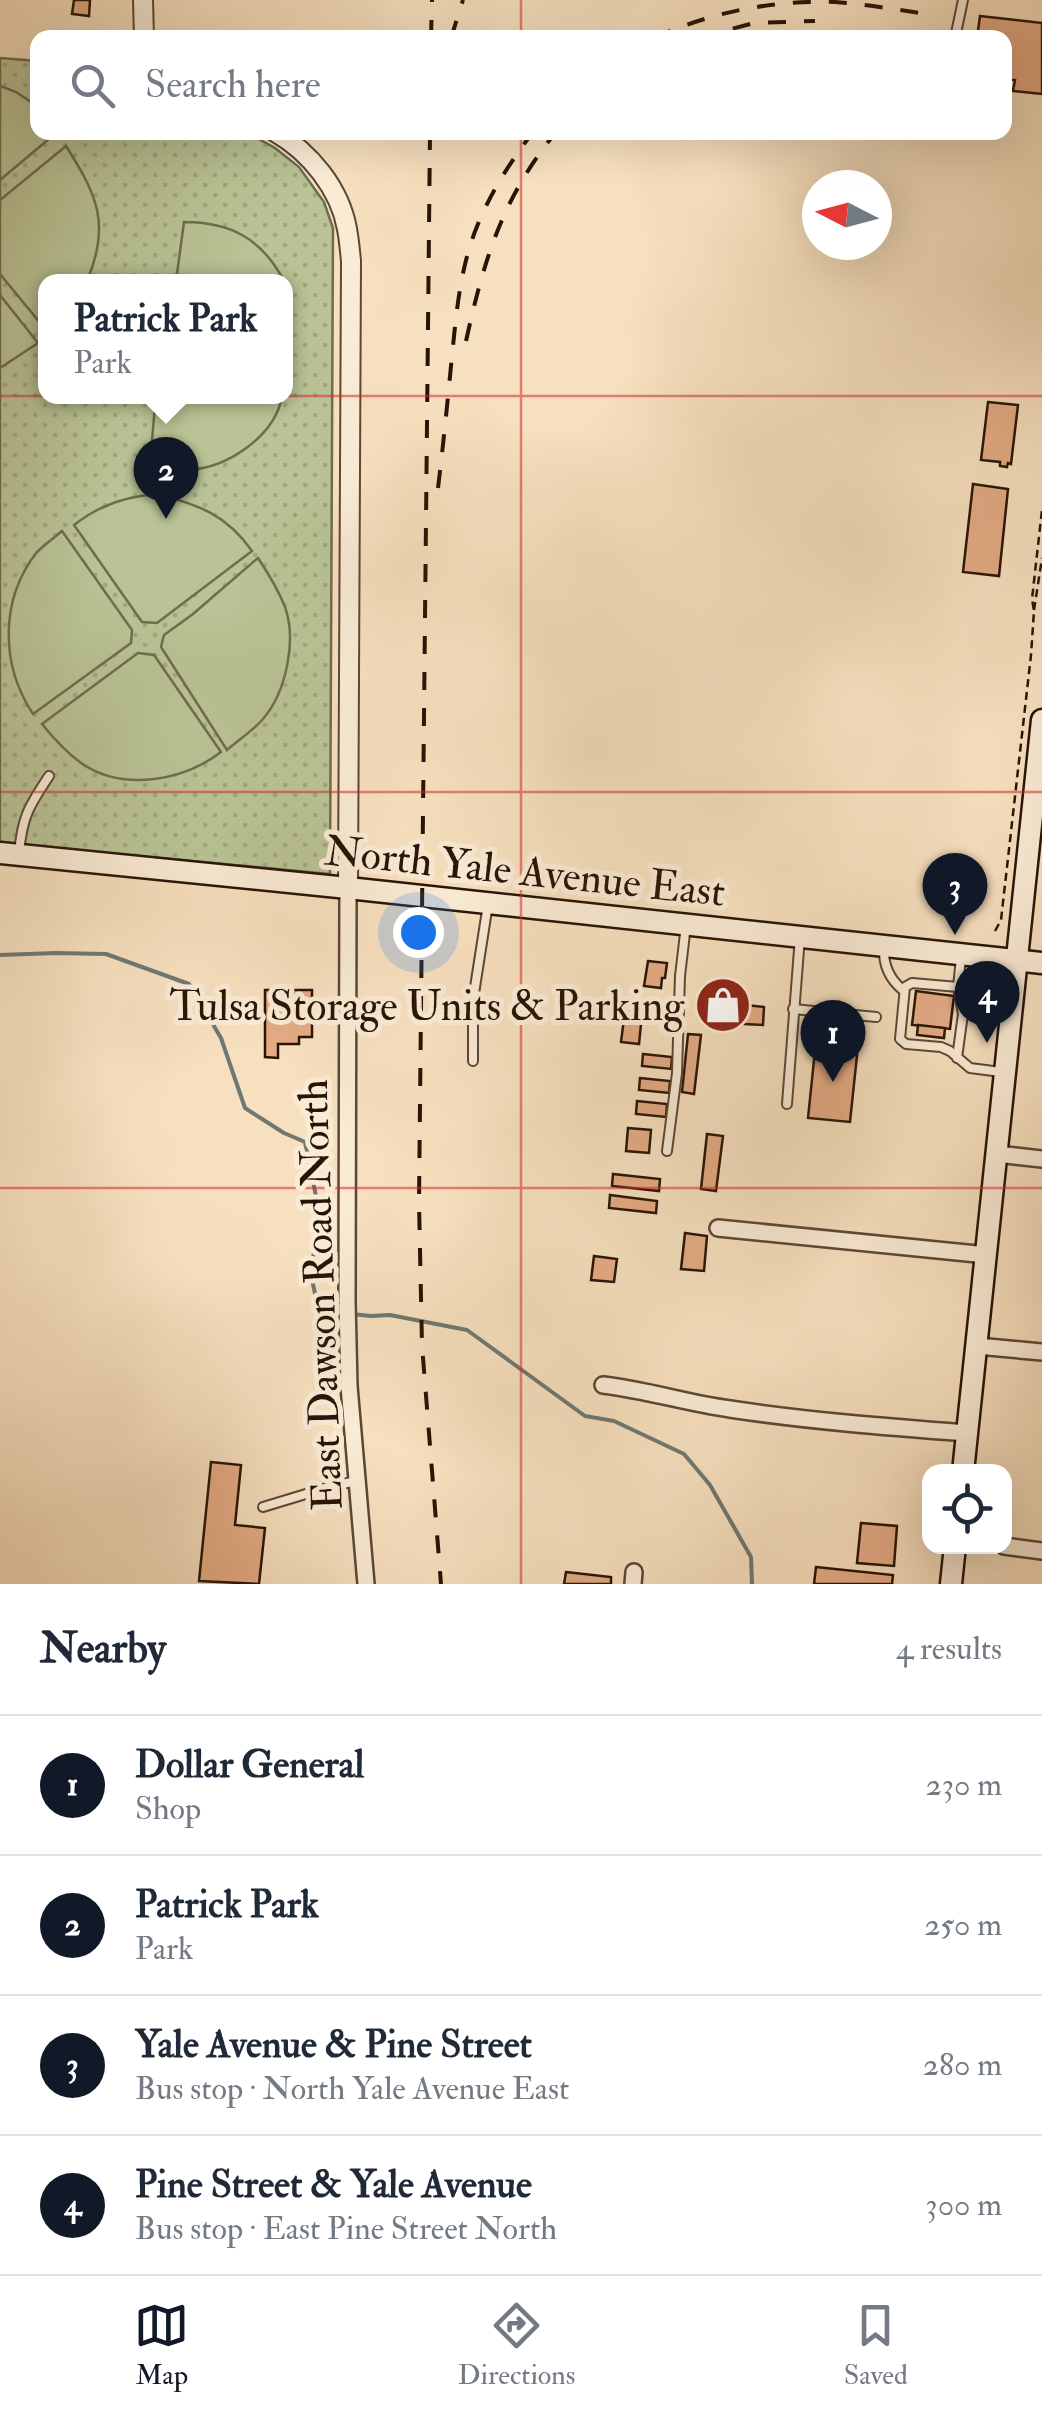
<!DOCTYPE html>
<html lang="en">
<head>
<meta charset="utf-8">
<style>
  body { margin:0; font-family:"IM FELL Double Pica",serif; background:#f2f2f3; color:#1f2937 }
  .controls { position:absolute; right:30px; bottom:30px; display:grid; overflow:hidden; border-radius:20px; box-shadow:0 10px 40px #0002 }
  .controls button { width:90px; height:90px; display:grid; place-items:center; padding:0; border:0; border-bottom:2px solid #e0e1e3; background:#fff; color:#1f2937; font:50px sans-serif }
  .compass { position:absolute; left:802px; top:170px; width:90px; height:90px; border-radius:50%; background:#fff; box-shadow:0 10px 40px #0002; rotate:276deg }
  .you { position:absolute; left:418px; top:932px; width:35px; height:35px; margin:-25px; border:8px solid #fff; border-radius:50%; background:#1a73e8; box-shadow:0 0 0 15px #1a73e833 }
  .badge { display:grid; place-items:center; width:65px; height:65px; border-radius:50%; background:#111827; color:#fff; font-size:32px; font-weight:700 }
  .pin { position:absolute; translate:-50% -82px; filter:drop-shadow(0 2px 5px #0008) }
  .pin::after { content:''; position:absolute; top:52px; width:35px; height:30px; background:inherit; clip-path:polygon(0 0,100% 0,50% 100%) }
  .popup { position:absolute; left:38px; top:274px; width:255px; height:130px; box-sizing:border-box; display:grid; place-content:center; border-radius:20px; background:#fff; filter:drop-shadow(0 2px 8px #0005); font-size:32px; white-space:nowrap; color:#747a83 }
  .popup b { font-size:38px; color:#1f2937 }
  .popup::after { content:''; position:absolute; left:50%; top:100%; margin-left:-20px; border:20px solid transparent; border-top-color:#fff }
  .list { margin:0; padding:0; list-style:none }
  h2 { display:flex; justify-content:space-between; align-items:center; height:130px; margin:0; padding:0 40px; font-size:42px }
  h2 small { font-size:32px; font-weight:400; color:#747a83 }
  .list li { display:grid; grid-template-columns:65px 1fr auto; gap:30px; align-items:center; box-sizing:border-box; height:140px; padding:0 40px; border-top:2px solid #e0e1e3 }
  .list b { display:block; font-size:38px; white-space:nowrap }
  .list p { margin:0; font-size:32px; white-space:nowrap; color:#747a83 }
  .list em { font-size:32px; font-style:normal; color:#747a83 }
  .icon { flex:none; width:55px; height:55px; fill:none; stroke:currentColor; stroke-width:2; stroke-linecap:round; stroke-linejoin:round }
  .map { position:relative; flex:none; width:1042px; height:1584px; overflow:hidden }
  .search { position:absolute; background:#fff; box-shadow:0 10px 40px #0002; left:30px; right:30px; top:30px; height:110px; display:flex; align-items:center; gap:25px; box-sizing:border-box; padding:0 35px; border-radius:20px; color:#747a83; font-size:38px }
  .sheet { height:690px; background:#fff }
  nav { display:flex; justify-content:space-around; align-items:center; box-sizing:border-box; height:140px; border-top:2px solid #e0e1e3; background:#fff; font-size:28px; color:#747a83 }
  nav a { display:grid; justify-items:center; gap:5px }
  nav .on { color:#111827 }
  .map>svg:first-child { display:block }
  .grass { fill:url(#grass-dots); stroke:#706c4e; stroke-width:2.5; fill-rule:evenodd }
  .garden { fill:#b9c395; stroke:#706c4e; stroke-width:2.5 }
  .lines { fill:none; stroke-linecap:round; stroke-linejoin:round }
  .stream { stroke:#6f7872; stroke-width:4 }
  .building { fill:#e4ab85; stroke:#281407; stroke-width:2.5 }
  .service-casing { stroke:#5c4735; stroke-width:12 }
  .minor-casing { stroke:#5c4735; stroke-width:20 }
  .tertiary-casing { stroke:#5c4735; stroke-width:22 }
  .secondary-casing { stroke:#281407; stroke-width:25 }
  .path { stroke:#281407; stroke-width:2.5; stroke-dasharray:8 5; stroke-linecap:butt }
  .service { stroke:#faebd5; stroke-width:8 }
  .minor { stroke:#faebd5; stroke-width:15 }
  .tertiary { stroke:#faebd5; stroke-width:18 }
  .secondary { stroke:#faebd5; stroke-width:20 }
  .rail { stroke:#281407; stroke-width:4; stroke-dasharray:18 18; stroke-linecap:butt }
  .grid { fill:none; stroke:#d62828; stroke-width:2.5; stroke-opacity:0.55 }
  .labels { text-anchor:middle; stroke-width:10; stroke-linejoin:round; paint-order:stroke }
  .street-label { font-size:42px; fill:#281407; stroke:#faebd5 }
  .poi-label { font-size:42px; fill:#281407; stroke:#faebd5; text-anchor:end }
</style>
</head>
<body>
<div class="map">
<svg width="1042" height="1584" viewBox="0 0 1042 1584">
  <defs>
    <pattern id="grass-dots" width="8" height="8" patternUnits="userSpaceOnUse" patternTransform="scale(2.5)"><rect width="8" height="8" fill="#b9c395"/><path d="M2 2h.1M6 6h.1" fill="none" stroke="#9fa77f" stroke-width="1.8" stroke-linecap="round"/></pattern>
  </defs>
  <rect width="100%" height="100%" fill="#f7e0bf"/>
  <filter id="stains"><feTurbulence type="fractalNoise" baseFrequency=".002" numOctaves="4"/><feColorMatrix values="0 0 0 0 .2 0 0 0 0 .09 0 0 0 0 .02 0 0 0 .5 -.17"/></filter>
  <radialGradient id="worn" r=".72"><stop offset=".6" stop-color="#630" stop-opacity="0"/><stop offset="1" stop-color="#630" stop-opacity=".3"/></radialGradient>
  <!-- grass -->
  <path class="grass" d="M 0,58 L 37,61 L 38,132 L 248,133 L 275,148 L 299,167 L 324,202 L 333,228 L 330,874 L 0,843 ZM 46,282 L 286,282 L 286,396 L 46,396 Z"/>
  <!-- garden -->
  <g class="garden">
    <polygon points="0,86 16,92 37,106 38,132 56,133 0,180"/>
    <path d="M 66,146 C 97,195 111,224 87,281 L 46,282 L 46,330 L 0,274 L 0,200 Z"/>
    <path d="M 184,222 C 231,222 262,239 284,281 L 176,281 Z"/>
    <polygon points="0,295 38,343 0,368"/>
    <path d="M 167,396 L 282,396 L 282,397 C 274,437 227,468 188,470 C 176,471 162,466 150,463 L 155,406 L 165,406 Z"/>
    <path d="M 158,494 C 199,505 227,515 252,551 L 157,623 L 142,622 L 74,525 C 99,505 127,496 158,494 Z"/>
    <path d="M 62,531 L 132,630 L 131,643 L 33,714 C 0,664 0,599 37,552 C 45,544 54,538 62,531 Z"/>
    <path d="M 258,558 C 268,573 278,589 285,607 C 297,641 286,692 263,719 C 253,731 238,740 227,750 L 161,647 L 164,635 L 193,614 Z"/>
    <path d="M 138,653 L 154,655 L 221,752 C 183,781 123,792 81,763 C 66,752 54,739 42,724 Z"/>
  </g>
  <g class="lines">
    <!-- stream -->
    <g class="stream">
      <polyline points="0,955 56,953 106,954 189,984 221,1038 245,1108 284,1133 305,1142 316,1196 317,1239 310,1271 319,1311 342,1313"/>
      <polyline points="351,1314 371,1316 390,1315 467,1330 585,1416 614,1421 684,1454 710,1485 751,1557 752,1584"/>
    </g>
  </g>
  <!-- building -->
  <g class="building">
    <polygon points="74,0 90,0 89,16 72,14"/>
    <polygon points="980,16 1042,23 1042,94 1013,91 1015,80 1004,79 1004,38 977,38"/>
    <polygon points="988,402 1018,405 1011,464 1008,463 1007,467 1000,466 1000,462 981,460"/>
    <polygon points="973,484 1008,489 999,576 963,572"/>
    <polygon points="648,961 667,963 665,978 662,978 661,988 644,986"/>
    <polygon points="718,988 732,990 728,1023 714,1021"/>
    <polygon points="265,990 312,990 312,1037 299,1037 299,1044 278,1044 278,1058 265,1057"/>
    <polygon points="916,991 954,996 950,1029 912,1025"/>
    <polygon points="746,1005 764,1007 763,1025 744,1024"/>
    <polygon points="625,1011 642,1014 639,1044 621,1042"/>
    <polygon points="918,1025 945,1028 944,1038 917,1035"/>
    <polygon points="688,1034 701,1035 694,1094 682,1092"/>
    <polygon points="816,1041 858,1046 850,1122 808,1118"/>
    <polygon points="643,1054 672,1057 671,1069 642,1066"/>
    <polygon points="640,1078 670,1081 669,1093 639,1090"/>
    <polygon points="637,1101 667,1104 666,1117 636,1114"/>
    <polygon points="628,1128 651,1130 649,1153 626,1151"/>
    <polygon points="707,1134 723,1136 716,1191 701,1189"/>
    <polygon points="613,1174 660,1179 659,1191 612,1186"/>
    <polygon points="610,1195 657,1201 656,1213 609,1208"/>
    <polygon points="685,1233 707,1236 704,1271 681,1269"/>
    <polygon points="594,1256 617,1259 614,1282 591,1280"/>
    <polygon points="211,1462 241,1465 235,1525 265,1528 259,1584 199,1581"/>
    <polygon points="861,1523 897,1526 894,1566 857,1563"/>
    <polygon points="816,1567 893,1575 892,1584 814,1584"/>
    <polygon points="566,1572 611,1577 611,1584 564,1584"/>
  </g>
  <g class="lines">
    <!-- service casing -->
    <g class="service-casing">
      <g id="service">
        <polyline points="955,38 963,0"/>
        <path d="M 19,854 C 22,817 29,806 49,776"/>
        <path d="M 884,947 C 883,965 890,980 904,991"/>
        <polyline points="961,958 958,987 912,983 905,987 900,1039 906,1044 941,1047 950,1051 970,1068 1001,1072"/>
        <polyline points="793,1009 876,1017"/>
        <polyline points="963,1014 1008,1011"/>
        <polyline points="957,1058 963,1014 958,987"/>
        <polyline points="473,1061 473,1000 488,904"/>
        <polyline points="787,1104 800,937"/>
        <polyline points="667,1151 677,1073 680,976 686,925"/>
        <polyline points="263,1507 329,1487 356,1481"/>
      </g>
    </g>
    <!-- minor casing -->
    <g class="minor-casing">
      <g id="minor">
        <polyline points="348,888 347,1301 349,1386 366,1584"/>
        <polyline points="997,1154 1042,1159"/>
        <polyline points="718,1228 987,1255"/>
        <polyline points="977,1346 1042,1352"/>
        <path d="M 603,1385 C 646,1390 687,1403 730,1409 C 809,1421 888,1427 967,1433"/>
        <polyline points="1004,1546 1042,1551"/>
        <polyline points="633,1584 634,1572"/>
      </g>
    </g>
    <!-- tertiary casing -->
    <g class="tertiary-casing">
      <g id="tertiary">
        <polyline points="143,0 144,38"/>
        <path d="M 275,132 C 310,152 340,189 347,229 C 349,239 350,251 351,261 L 348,888"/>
      </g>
    </g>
    <!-- secondary casing -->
    <g class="secondary-casing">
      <g id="secondary">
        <polyline points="0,853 348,888 1042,963"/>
        <polyline points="963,1472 1042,720"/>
        <polyline points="951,1584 955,1546"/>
      </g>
    </g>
    <!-- path -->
    <g class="path">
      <polyline points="1034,610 1042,558"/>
      <polyline points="995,931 1001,920 1031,655 1034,611 1032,599 1042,510"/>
    </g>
    <!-- service -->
    <use href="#service" class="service"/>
    <!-- minor -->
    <use href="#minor" class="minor"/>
    <!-- tertiary -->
    <use href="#tertiary" class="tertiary"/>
    <!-- secondary -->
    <use href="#secondary" class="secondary"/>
    <!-- rail -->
    <g class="rail">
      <polyline points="431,38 432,0"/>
      <polyline points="451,38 463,0"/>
      <path d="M 654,38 C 711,12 773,0 835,2 C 866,4 897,10 928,14"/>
      <polyline points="698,38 754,23 815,21"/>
      <polyline points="430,132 419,1202 422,1345 441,1584"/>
      <path d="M 466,341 C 484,260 502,198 556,132"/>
      <path d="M 438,488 C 443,447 447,407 451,366 C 456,318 459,269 478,224 C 492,190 511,161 533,132"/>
    </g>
  </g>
  <!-- grid -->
  <path class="grid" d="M 521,0 L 521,38M 521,132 L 521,1584M 0,396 L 1042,396M 0,792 L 1042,792M 0,1188 L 1042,1188"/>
  <!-- icons -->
  <defs>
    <g id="shop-disc" transform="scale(2.875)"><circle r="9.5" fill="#8f2418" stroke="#faebd5"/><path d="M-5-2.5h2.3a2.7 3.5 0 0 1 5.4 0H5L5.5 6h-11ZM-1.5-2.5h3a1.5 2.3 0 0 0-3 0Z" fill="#fff"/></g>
  </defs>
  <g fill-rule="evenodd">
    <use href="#shop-disc" x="723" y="1005"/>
  </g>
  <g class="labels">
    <!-- street labels -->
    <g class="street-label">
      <text transform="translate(525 870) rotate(6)" y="15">North Yale Avenue East</text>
      <text transform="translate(319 1295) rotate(-92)" y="15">East Dawson Road North</text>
    </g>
    <!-- poi labels -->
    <g class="poi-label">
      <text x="684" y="1020">Tulsa Storage Units &amp; Parking</text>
    </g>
  </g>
  <rect width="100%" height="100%" filter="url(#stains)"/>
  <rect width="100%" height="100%" fill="url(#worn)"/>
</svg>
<div class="controls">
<button><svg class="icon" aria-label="locate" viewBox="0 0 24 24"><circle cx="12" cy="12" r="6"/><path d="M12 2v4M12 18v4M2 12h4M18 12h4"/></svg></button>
</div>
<svg class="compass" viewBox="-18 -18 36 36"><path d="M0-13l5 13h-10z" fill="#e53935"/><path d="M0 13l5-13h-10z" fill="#747a83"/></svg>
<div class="you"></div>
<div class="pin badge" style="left:833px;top:1082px">1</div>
<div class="pin badge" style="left:166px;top:519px">2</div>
<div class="popup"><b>Patrick Park</b>Park</div>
<div class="pin badge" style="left:955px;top:935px">3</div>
<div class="pin badge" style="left:987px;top:1043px">4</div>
<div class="search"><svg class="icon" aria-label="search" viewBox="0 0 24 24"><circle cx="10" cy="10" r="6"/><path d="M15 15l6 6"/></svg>Search here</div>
</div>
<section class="sheet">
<h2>Nearby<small>4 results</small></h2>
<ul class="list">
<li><span class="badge">1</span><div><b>Dollar General</b><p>Shop</p></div><em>230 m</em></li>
<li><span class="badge">2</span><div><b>Patrick Park</b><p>Park</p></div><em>250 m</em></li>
<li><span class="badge">3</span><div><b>Yale Avenue &amp; Pine Street</b><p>Bus stop · North Yale Avenue East</p></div><em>280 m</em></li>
<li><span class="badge">4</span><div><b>Pine Street &amp; Yale Avenue</b><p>Bus stop · East Pine Street North</p></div><em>300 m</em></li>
</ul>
</section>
<nav>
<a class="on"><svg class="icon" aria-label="map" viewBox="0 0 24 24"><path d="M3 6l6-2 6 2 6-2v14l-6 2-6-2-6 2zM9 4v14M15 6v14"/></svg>Map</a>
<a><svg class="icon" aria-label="directions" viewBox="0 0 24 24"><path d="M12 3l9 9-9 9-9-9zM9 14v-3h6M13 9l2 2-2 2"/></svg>Directions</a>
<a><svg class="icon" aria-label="saved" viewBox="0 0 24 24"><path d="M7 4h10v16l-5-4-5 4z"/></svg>Saved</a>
</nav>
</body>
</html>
